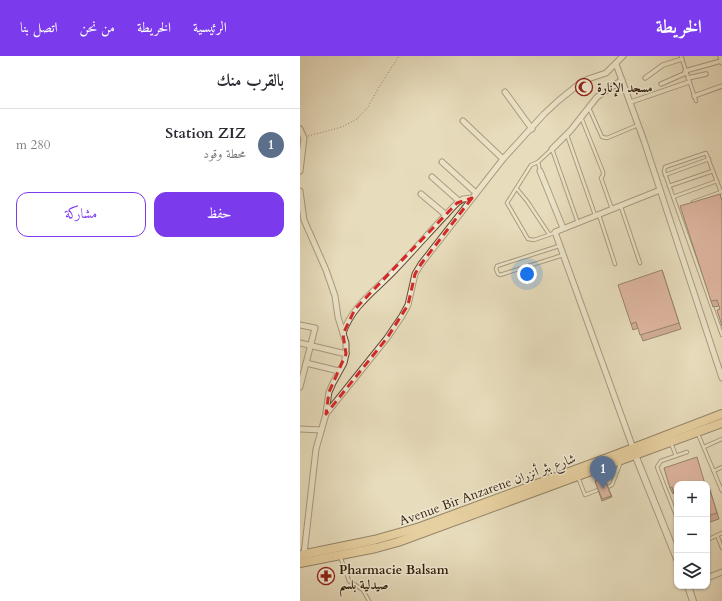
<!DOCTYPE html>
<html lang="ar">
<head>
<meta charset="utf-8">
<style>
  body { margin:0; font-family:Cardo,Amiri,serif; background:#f2f2f3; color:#2b2b33; direction:rtl }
  .controls { position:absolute; right:12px; bottom:12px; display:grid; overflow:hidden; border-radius:8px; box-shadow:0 1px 3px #0004 }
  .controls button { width:36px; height:36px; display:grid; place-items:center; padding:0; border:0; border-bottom:1px solid #e1e1e2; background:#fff; color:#2b2b33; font:20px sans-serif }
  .you { position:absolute; left:227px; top:218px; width:14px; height:14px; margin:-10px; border:3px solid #fff; border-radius:50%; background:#1a73e8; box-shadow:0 0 0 6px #1a73e833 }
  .badge { display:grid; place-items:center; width:26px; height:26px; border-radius:50%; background:#7c3aed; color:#fff; font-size:13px; font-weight:700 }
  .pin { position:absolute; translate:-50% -33px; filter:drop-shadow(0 1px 2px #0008) }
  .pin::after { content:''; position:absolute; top:21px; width:14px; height:12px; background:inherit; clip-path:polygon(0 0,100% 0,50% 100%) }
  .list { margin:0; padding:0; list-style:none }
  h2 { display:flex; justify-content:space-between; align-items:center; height:52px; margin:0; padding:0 16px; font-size:17px }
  h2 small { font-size:13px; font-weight:400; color:#7c7c81 }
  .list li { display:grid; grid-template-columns:26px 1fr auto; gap:12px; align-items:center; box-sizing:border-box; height:72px; padding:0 16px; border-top:1px solid #e1e1e2 }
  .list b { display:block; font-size:15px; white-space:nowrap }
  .list p { margin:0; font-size:13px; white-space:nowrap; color:#7c7c81 }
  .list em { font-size:13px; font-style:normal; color:#7c7c81 }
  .actions { display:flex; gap:8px; padding:12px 16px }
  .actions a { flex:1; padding:9px 0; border:1px solid #7c3aed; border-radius:12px; text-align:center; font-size:14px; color:#7c3aed }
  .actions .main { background:#7c3aed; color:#fff }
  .icon { flex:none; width:22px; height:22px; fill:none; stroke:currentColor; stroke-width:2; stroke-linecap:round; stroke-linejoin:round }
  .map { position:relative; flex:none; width:422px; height:545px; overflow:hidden; direction:ltr }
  header { display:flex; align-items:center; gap:24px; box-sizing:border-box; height:56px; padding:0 20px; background:#7c3aed; color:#fff }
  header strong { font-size:19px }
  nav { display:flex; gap:22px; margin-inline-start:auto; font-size:14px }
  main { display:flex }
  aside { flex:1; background:#fff }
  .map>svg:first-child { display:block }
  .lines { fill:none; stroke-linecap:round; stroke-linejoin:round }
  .service-casing { stroke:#604e36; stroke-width:4.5 }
  .pedestrian-casing { stroke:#604e36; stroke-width:5.5 }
  .minor-casing { stroke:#604e36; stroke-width:7 }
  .tertiary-casing { stroke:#604e36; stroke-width:8 }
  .primary-casing { stroke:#331e0a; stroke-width:10 }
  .path { stroke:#331e0a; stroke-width:1; stroke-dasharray:1 2; stroke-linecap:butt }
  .service { stroke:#efe8d3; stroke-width:2.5 }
  .pedestrian { stroke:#efe8d3; stroke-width:3.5 }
  .minor { stroke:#efe8d3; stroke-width:5 }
  .tertiary { stroke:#efe8d3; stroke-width:6 }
  .primary { stroke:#e4be7e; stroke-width:8 }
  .wall { fill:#b5746c; stroke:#331e0a }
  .building { fill:#d2877e; stroke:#331e0a }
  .marked { fill:none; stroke:#d62828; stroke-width:3; stroke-dasharray:8 5; stroke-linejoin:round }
  .labels { text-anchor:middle; stroke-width:3; stroke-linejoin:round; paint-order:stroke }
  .poi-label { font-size:13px; font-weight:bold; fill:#331e0a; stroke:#efe8d3; text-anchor:start }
  .street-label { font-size:13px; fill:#331e0a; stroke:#efe8d3 }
</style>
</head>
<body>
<header>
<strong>الخريطة</strong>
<nav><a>الرئيسية</a><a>الخريطة</a><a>من نحن</a><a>اتصل بنا</a></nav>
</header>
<main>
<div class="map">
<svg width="422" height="545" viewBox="0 0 422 545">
  <rect width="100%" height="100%" fill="#e7dcbc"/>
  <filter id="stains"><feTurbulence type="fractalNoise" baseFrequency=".005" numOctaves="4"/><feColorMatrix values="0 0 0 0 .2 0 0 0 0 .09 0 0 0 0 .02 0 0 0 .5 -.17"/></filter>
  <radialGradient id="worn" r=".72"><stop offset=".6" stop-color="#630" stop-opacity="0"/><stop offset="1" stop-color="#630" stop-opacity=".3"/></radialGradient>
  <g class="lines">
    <!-- service casing -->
    <g class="service-casing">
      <g id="service">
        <polyline points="381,0 396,45"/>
        <polyline points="289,52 302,81 307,82 338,69"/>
        <polyline points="281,61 303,116 303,119 301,122 312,153"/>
        <polyline points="267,79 295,159"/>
        <polyline points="238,106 240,115"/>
        <polyline points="365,119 409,103"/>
        <polyline points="369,130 413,115"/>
        <polyline points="217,133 227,145 249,178"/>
        <polyline points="373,141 417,125"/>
        <polyline points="393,146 421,136 406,97 365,111 364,115 422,279"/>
        <polyline points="321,151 340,207"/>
        <polyline points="299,159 315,208"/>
        <polyline points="254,177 234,184 228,183 207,147 231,109 238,106 252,93 278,167"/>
        <polyline points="259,190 197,210 196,213 198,218 200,219 263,199"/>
        <polyline points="398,378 422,435"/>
        <polyline points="371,387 376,400"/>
        <polyline points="404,391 422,383"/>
        <polyline points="414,415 422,411"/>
        <polyline points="278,421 285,439 298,434"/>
        <polyline points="308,431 312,429 320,408"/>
        <polyline points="377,462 357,411 361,405 387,396"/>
        <polyline points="417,479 422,492"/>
        <polyline points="407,484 422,477"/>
        <polyline points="40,500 49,525 63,534 69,545"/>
      </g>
    </g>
    <!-- pedestrian casing -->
    <g class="pedestrian-casing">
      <g id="pedestrian">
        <polyline points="420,0 422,7"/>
        <polyline points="385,15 421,5"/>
        <polyline points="345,22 363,9 382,3"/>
        <polyline points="388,22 406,18"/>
        <polyline points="361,28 386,17"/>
        <polyline points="394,40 422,30"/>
        <polyline points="331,46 389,26"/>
      </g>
    </g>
    <!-- minor casing -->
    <g class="minor-casing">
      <g id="minor">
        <polyline points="316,8 344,85 422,322"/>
        <polyline points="205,36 232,73"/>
        <polyline points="163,65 203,103"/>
        <polyline points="0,73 4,82 0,115"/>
        <polyline points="252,93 271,74 297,41 322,24"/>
        <polyline points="142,106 176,137"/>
        <polyline points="240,115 263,172"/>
        <polyline points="132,121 159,145"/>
        <polyline points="0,135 4,164 26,214 35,240 38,261 46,287 46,298 44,307 33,327 29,336 26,356"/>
        <polyline points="121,138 146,159"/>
        <polyline points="0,269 15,272 0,331"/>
        <path d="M 43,277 C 53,249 75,235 95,214 C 116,192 136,169 157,147 L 163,143 L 172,142"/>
        <polyline points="0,287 46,298"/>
        <polyline points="6,307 39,315"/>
        <polyline points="0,373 21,374"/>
        <polyline points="333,392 255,176 360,134"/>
        <polyline points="4,498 16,393 26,358 87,282 102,260 108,249 115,218 121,208 203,103 244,58 258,45 279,28 288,23 306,17 323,0"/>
        <polyline points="407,522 422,516"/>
      </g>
    </g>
    <!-- tertiary casing -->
    <g class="tertiary-casing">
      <g id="tertiary">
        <polyline points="334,396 377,503"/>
        <polyline points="388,530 393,545"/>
      </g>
    </g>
    <!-- primary casing -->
    <g class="primary-casing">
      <g id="primary">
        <polyline points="0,499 74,484 120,471 310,401 422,358"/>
        <polyline points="0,507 76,492 98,486 422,367"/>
      </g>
    </g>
    <!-- path -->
    <polyline class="path" points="8,80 42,71 57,63 68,51 79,31 99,0"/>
    <!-- service -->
    <use href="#service" class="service"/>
    <!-- pedestrian -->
    <use href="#pedestrian" class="pedestrian"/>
    <!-- minor -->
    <use href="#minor" class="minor"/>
    <!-- tertiary -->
    <use href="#tertiary" class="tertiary"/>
    <!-- primary -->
    <use href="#primary" class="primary"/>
  </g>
  <!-- wall -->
  <g class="wall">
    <polygon points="420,138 420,253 419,250 413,251 411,245"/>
    <polygon points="362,214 381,273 343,285 338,272 333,274 331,268"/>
    <polygon points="397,401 374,437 373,438 370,432"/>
    <polygon points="304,421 312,441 302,445 295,425"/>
    <polygon points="407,428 410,434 419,463 407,467"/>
  </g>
  <!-- building -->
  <g class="building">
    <polygon points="420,138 422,145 422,270 417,254 420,253 417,244 411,245 380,150"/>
    <polygon points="362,214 379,267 340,279 336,266 331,268 318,229"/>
    <polygon points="397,401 405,428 377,428 377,446 372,431 370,432 364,412"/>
    <polygon points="304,421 311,440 302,443 295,425"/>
    <polygon points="406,428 408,428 417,457 407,460 407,428"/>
  </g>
  <!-- marked area -->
  <path d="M0 0H422V545H0ZM 172,142 L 121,208 L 115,218 L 108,249 L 87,282 L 26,358 L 29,336 L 46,298 L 43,278 L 55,253 L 157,147 Z" fill="#e7dcbc" fill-opacity=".55" fill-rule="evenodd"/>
  <path class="marked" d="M 172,142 L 121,208 L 115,218 L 108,249 L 87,282 L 26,358 L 29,336 L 46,298 L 43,278 L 55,253 L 157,147 Z"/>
  <!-- icons -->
  <defs>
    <g id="mosque-ring" transform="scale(0.9)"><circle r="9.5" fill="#efe8d3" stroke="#8f2418" stroke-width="1.5"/><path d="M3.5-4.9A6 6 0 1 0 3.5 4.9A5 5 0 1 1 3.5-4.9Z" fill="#8f2418"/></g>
    <g id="pharmacy-ring" transform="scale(0.9)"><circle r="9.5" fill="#efe8d3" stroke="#8f2418" stroke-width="1.5"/><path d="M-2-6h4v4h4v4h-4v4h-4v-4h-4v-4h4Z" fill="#8f2418"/></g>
  </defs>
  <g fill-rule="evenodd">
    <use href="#mosque-ring" x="284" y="31"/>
    <use href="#pharmacy-ring" x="26" y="520"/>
  </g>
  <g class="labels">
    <!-- poi labels -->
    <g class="poi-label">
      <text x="297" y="36">مسجد الإنارة</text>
      <text x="39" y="518">Pharmacie Balsam<tspan x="39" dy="15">صيدلية بلسم</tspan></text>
    </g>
    <!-- street labels -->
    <g class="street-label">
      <text transform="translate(187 433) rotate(-20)" y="5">Avenue Bir Anzarene شارع بئر أنزران</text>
    </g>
  </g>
  <rect width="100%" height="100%" filter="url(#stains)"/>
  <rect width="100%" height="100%" fill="url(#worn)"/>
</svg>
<div class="controls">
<button>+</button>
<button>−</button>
<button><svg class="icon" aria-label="layers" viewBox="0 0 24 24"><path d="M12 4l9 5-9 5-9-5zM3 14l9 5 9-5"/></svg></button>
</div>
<div class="you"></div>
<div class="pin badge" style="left:303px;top:433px;background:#5c6f8a">1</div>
</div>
<aside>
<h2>بالقرب منك<small></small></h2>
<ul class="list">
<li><span class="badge" style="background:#5c6f8a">1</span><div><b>Station ZIZ</b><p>محطة وقود</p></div><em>280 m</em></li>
</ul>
<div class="actions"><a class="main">حفظ</a><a>مشاركة</a></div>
</aside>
</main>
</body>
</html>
